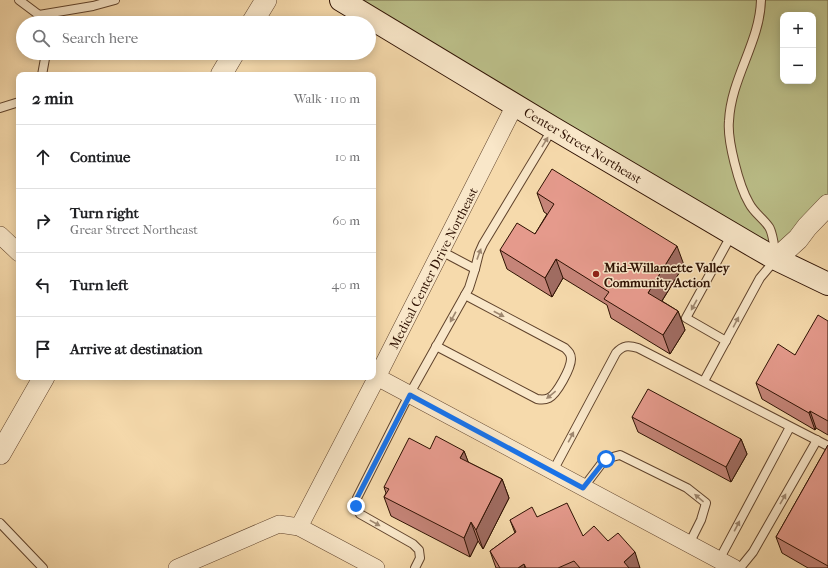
<!DOCTYPE html>
<html lang="en">
<head>
<meta charset="utf-8">
<style>
  body { margin:0; font-family:"IM FELL French Canon",serif; background:#f6f6f6; color:#202124 }
  .controls { position:absolute; right:12px; top:12px; display:grid; overflow:hidden; border-radius:8px; box-shadow:0 2px 10px #0003 }
  .controls button { width:36px; height:36px; display:grid; place-items:center; padding:0; border:0; border-bottom:1px solid #e0e0e0; background:#fff; color:#202124; font:20px sans-serif }
  .stop { position:absolute; width:12px; height:12px; margin:-9px; border:3px solid #1a73e8; border-radius:50%; background:#fff }
  .stop.end { background:#1a73e8; border-color:#fff; box-shadow:0 1px 4px #0008 }
  .list { margin:0; padding:0; list-style:none }
  h2 { display:flex; justify-content:space-between; align-items:center; height:52px; margin:0; padding:0 16px; font-size:17px }
  h2 small { font-size:13px; font-weight:400; color:#757577 }
  .list li { display:grid; grid-template-columns:26px 1fr auto; gap:12px; align-items:center; box-sizing:border-box; height:64px; padding:0 16px; border-top:1px solid #e0e0e0 }
  .list b { display:block; font-size:15px; white-space:nowrap }
  .list p { margin:0; font-size:13px; white-space:nowrap; color:#757577 }
  .list em { font-size:13px; font-style:normal; color:#757577 }
  .icon { flex:none; width:22px; height:22px; fill:none; stroke:currentColor; stroke-width:2; stroke-linecap:round; stroke-linejoin:round }
  .map { position:relative; flex:none; width:828px; height:568px; overflow:hidden }
  .search { position:absolute; background:#fff; box-shadow:0 2px 10px #0003; left:16px; top:16px; width:360px; height:44px; display:flex; align-items:center; gap:10px; box-sizing:border-box; padding:0 14px; border-radius:22px; color:#757577; font-size:15px }
  .panel { position:absolute; background:#fff; box-shadow:0 2px 10px #0003; left:16px; top:72px; width:360px; height:308px; border-radius:8px }
  .map>svg:first-child { display:block }
  .green { fill:#bcc08a; stroke:#756846; fill-rule:evenodd }
  .lines { fill:none; stroke-linecap:round; stroke-linejoin:round }
  .service-casing { stroke:#60432c; stroke-width:10 }
  .minor-casing { stroke:#60432c; stroke-width:18 }
  .tertiary-casing { stroke:#60432c; stroke-width:22 }
  .secondary-casing { stroke:#2e1102; stroke-width:24 }
  .service { stroke:#f9e7c9; stroke-width:8 }
  .minor { stroke:#f9e7c9; stroke-width:17 }
  .tertiary { stroke:#f9e7c9; stroke-width:21 }
  .secondary { stroke:#f9e7c9; stroke-width:22 }
  .wall { fill:#c58478; stroke:#2e1102 }
  .shaded-wall { fill:#a06c62; stroke:#2e1102 }
  .building { fill:#e59a8c; stroke:#2e1102 }
  .oneway { fill:#9e876f }
  .route { stroke:#1a73e8; stroke-width:5 }
  .poi-dot { fill:#8f2418; stroke:#f9e7c9; stroke-width:1.5 }
  .labels { text-anchor:middle; stroke-width:3; stroke-linejoin:round; paint-order:stroke }
  .street-label { font-size:13px; fill:#2e1102; stroke:#f9e7c9 }
  .poi-label { font-size:13px; font-weight:bold; fill:#2e1102; stroke:#f9e7c9; text-anchor:start }
</style>
</head>
<body>
<div class="map">
<svg width="828" height="568" viewBox="0 0 828 568">
  <rect width="100%" height="100%" fill="#f6daac"/>
  <filter id="stains"><feTurbulence type="fractalNoise" baseFrequency=".005" numOctaves="4"/><feColorMatrix values="0 0 0 0 .2 0 0 0 0 .09 0 0 0 0 .02 0 0 0 .5 -.17"/></filter>
  <radialGradient id="worn" r=".72"><stop offset=".6" stop-color="#630" stop-opacity="0"/><stop offset="1" stop-color="#630" stop-opacity=".3"/></radialGradient>
  <!-- green -->
  <path class="green" d="M 341,0 L 828,0 L 828,206 L 776,259 ZM 783,15 L 813,15 L 813,81 L 783,81 Z"/>
  <g class="lines">
    <!-- service casing -->
    <g class="service-casing">
      <g id="service">
        <polyline points="19,0 39,15 41,23"/>
        <polyline points="39,15 93,6 115,0"/>
        <polyline points="42,75 46,53"/>
        <polyline points="0,108 19,102"/>
        <polyline points="441,251 475,269 479,253 483,244 553,128"/>
        <polyline points="726,341 686,318 732,234"/>
        <path d="M 436,346 L 537,399 C 542,400 545,400 549,398 C 557,394 571,368 571,359 C 571,354 569,352 565,348 L 465,295"/>
        <path d="M 704,381 L 760,278 L 776,259 C 775,251 773,233 769,227 C 763,218 754,213 749,203 C 739,186 727,140 729,121 C 731,78 760,42 761,0"/>
        <path d="M 553,471 L 616,353 C 623,345 629,345 638,348 L 828,446"/>
        <polyline points="583,488 605,459 620,455 687,488 706,503 701,520 689,544"/>
        <polyline points="0,523 43,568"/>
        <polyline points="719,560 790,427"/>
        <polyline points="415,568 420,558 419,550 413,544 360,514 356,506 357,498 409,395 469,288 475,269"/>
        <polyline points="740,568 753,552 817,440"/>
      </g>
    </g>
    <!-- minor casing -->
    <g class="minor-casing">
      <g id="minor">
        <polyline points="0,235 19,253"/>
        <polyline points="377,377 734,568"/>
        <polyline points="299,527 377,377 515,105"/>
        <polyline points="177,568 279,524 299,527 376,568"/>
      </g>
    </g>
    <!-- tertiary casing -->
    <g class="tertiary-casing">
      <g id="tertiary">
        <polyline points="252,23 266,0"/>
        <polyline points="221,75 234,53"/>
        <polyline points="776,259 798,239 807,227 828,205"/>
        <polyline points="0,454 44,377"/>
      </g>
    </g>
    <!-- secondary casing -->
    <g class="secondary-casing">
      <polyline id="secondary" points="341,0 553,128 755,247 776,259 828,284"/>
    </g>
    <!-- service -->
    <use href="#service" class="service"/>
    <!-- minor -->
    <use href="#minor" class="minor"/>
    <!-- tertiary -->
    <use href="#tertiary" class="tertiary"/>
    <!-- secondary -->
    <use href="#secondary" class="secondary"/>
  </g>
  <!-- wall -->
  <g class="wall">
    <polygon points="537,193 684,265 662,301 678,311 685,330 670,354 611,318 607,305 563,278 552,297 507,269 500,250 535,234 547,214 544,212"/>
    <polygon points="828,321 828,435 816,428 815,430 762,399 756,383 795,355"/>
    <polygon points="632,417 741,439 747,454 731,482 638,432"/>
    <polygon points="828,445 828,568 808,568 782,553 776,537"/>
    <polygon points="430,449 464,451 468,462 502,479 509,498 483,549 478,541 470,557 391,516 384,497 386,493 384,487"/>
    <polygon points="537,517 583,536 608,541 640,568 496,568 490,551 515,533 510,520"/>
  </g>
  <!-- shaded-wall -->
  <g class="shaded-wall">
    <polygon points="677,246 684,265 655,312 648,293"/>
    <polygon points="556,259 563,278 552,297 545,278"/>
    <polygon points="678,311 685,330 670,354 663,335"/>
    <polygon points="810,411 816,428 815,430 809,413"/>
    <polygon points="741,439 747,454 731,482 726,467"/>
    <polygon points="464,451 471,469 460,458"/>
    <polygon points="502,479 509,498 483,549 476,530"/>
    <polygon points="471,522 478,541 470,557 464,538"/>
    <polygon points="635,552 640,568 626,568 624,562"/>
    <polygon points="524,564 525,568 518,568"/>
  </g>
  <!-- building -->
  <g class="building">
    <polygon points="552,169 677,246 648,293 678,311 663,335 604,299 609,292 556,259 545,278 500,250 517,223 535,234 554,204 537,193"/>
    <polygon points="818,315 828,321 828,421 810,411 809,413 756,383 778,344 795,355"/>
    <polygon points="648,389 741,439 726,467 632,417"/>
    <polygon points="436,436 464,451 460,458 502,479 476,530 471,522 464,538 384,497 389,489 384,487 409,438 430,449"/>
    <polygon points="828,445 828,566 776,537"/>
    <polygon points="567,503 583,536 594,526 608,541 618,533 635,552 624,562 629,568 580,568 574,561 558,568 526,568 524,564 518,568 500,568 490,551 516,532 510,520 532,507 537,517"/>
  </g>
  <!-- one-way arrows -->
  <defs><path id="oneway-solid" d="M-6-.8H1V-3.2L6.5 0L1 3.2V.8H-6Z"/></defs>
  <g class="oneway">
    <use href="#oneway-solid" transform="translate(545 142) rotate(-59)"/>
    <use href="#oneway-solid" transform="translate(479 254) rotate(-70)"/>
    <use href="#oneway-solid" transform="translate(694 305) rotate(119)"/>
    <use href="#oneway-solid" transform="translate(499 314) rotate(28)"/>
    <use href="#oneway-solid" transform="translate(453 317) rotate(119)"/>
    <use href="#oneway-solid" transform="translate(736 322) rotate(-62)"/>
    <use href="#oneway-solid" transform="translate(551 395) rotate(141)"/>
    <use href="#oneway-solid" transform="translate(571 437) rotate(-62)"/>
    <use href="#oneway-solid" transform="translate(699 498) rotate(-140)"/>
    <use href="#oneway-solid" transform="translate(783 499) rotate(-60)"/>
    <use href="#oneway-solid" transform="translate(375 523) rotate(29)"/>
    <use href="#oneway-solid" transform="translate(737 526) rotate(-62)"/>
  </g>
  <g class="lines">
    <!-- route -->
    <polyline class="route" points="356,506 357,498 410,395 583,488 606,459"/>
  </g>
  <!-- markers -->
  <circle class="poi-dot" cx="596" cy="274" r="4"/>
  <g class="labels">
    <!-- street labels -->
    <g class="street-label">
      <text transform="translate(583 145) rotate(31)" y="5">Center Street Northeast</text>
      <text transform="translate(433 268) rotate(-63)" y="5">Medical Center Drive Northeast</text>
    </g>
    <!-- poi labels -->
    <g class="poi-label">
      <text x="604" y="272">Mid-Willamette Valley<tspan x="604" dy="15">Community Action</tspan></text>
    </g>
  </g>
  <rect width="100%" height="100%" filter="url(#stains)"/>
  <rect width="100%" height="100%" fill="url(#worn)"/>
</svg>
<div class="controls">
<button>+</button>
<button>−</button>
</div>
<div class="stop" style="left:606px;top:459px"></div>
<div class="stop end" style="left:356px;top:506px"></div>
<div class="search"><svg class="icon" aria-label="search" viewBox="0 0 24 24"><circle cx="10" cy="10" r="6"/><path d="M15 15l6 6"/></svg>Search here</div>
<section class="panel">
<h2>2 min<small>Walk · 110 m</small></h2>
<ul class="list">
<li><svg class="icon" aria-label="ahead" viewBox="0 0 24 24"><path d="M12 20V5M6 11l6-6 6 6"/></svg><div><b>Continue</b></div><em>10 m</em></li>
<li><svg class="icon" aria-label="right" viewBox="0 0 24 24"><path d="M7 20v-9h11M14 6l5 5-5 5"/></svg><div><b>Turn right</b><p>Grear Street Northeast</p></div><em>60 m</em></li>
<li><svg class="icon" aria-label="left" viewBox="0 0 24 24"><path d="M17 20v-9H6M10 6l-5 5 5 5"/></svg><div><b>Turn left</b></div><em>40 m</em></li>
<li><svg class="icon" aria-label="arrive" viewBox="0 0 24 24"><path d="M6 21V4h12l-3 4 3 4H6"/></svg><div><b>Arrive at destination</b></div></li>
</ul>
</section>
</div>
</body>
</html>
